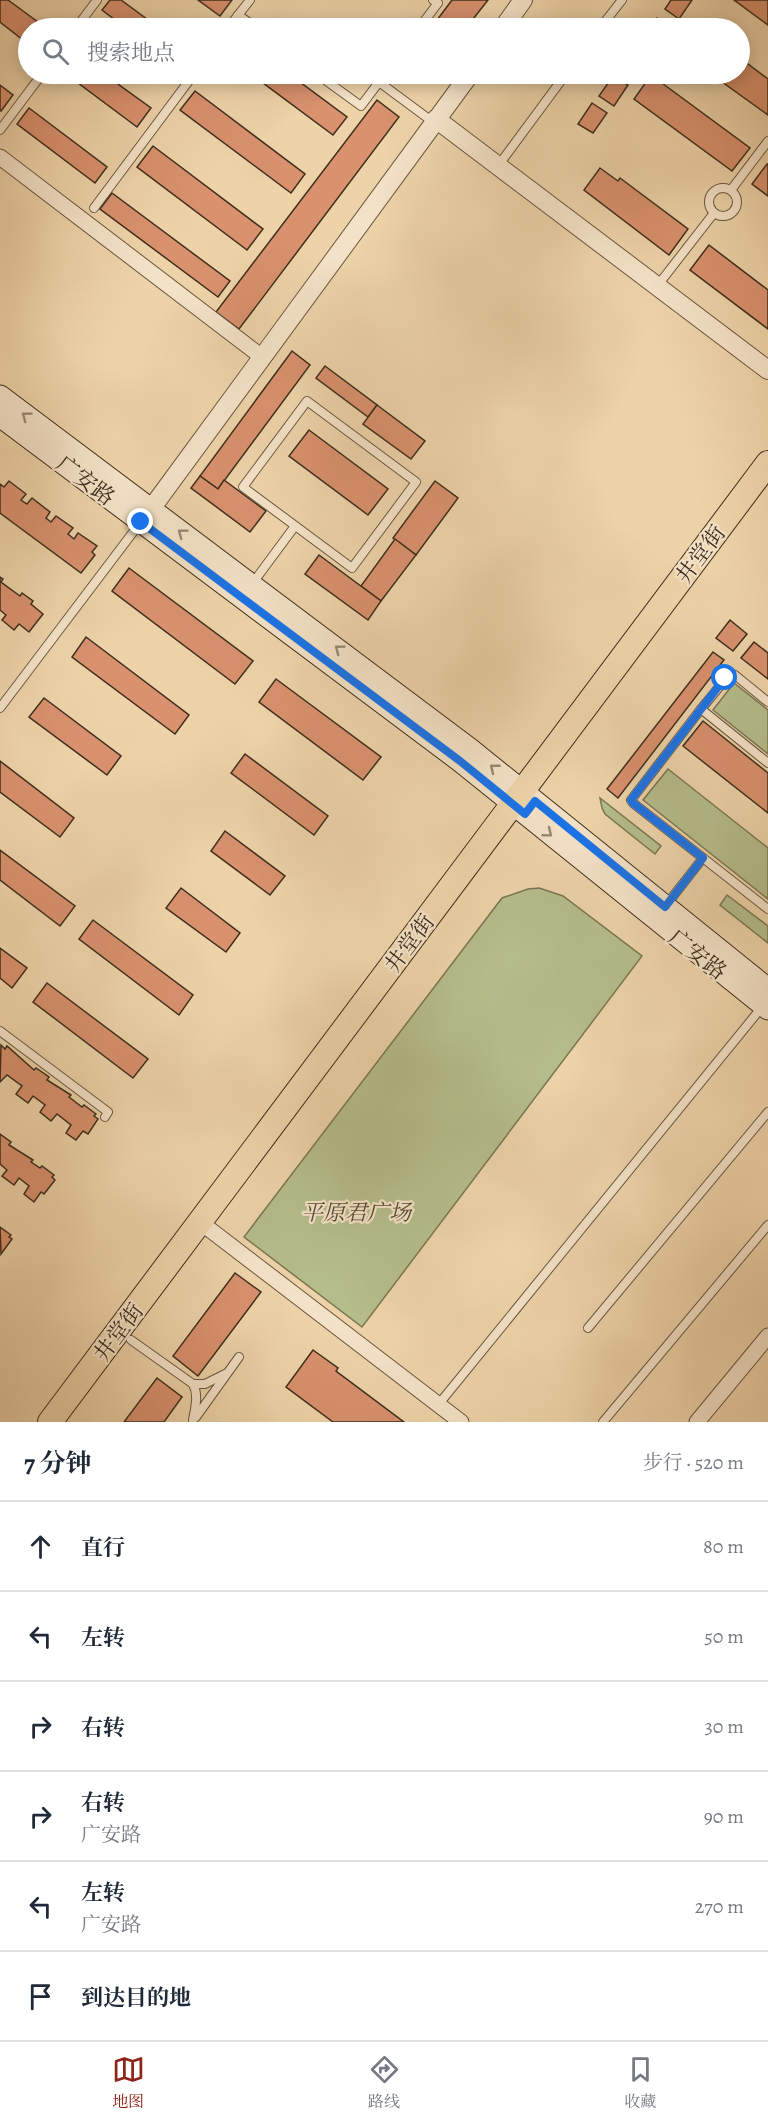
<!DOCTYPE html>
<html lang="zh">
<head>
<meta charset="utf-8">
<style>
  body { margin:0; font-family:Alegreya,"Noto Serif SC",serif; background:#f6f6f7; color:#1f2937 }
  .stop { position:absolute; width:18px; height:18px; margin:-14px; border:4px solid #1a73e8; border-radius:50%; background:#fff }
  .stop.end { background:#1a73e8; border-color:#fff; box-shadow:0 2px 6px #0008 }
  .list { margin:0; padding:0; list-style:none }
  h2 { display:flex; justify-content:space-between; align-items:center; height:78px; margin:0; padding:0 24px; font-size:26px }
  h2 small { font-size:20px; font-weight:400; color:#747a83 }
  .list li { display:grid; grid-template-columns:39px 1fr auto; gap:18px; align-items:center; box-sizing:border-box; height:90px; padding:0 24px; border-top:2px solid #e0e1e3 }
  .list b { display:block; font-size:22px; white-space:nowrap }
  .list p { margin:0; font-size:20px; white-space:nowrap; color:#747a83 }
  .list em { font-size:20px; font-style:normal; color:#747a83 }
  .icon { flex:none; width:33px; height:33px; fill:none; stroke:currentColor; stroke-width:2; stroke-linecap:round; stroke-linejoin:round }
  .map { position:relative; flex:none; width:768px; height:1422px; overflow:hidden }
  .search { position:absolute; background:#fff; box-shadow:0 3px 15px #0003; left:18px; right:18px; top:18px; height:66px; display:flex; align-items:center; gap:15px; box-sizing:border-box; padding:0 21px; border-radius:33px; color:#747a83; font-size:22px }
  .sheet { height:618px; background:#fff }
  nav { display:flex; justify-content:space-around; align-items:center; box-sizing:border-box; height:84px; border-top:2px solid #e0e1e3; background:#fff; font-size:16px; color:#747a83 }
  nav a { display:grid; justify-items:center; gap:3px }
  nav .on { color:#8f2418 }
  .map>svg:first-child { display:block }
  .green { fill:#b5bd8b; stroke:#797654; stroke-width:1.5 }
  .building { fill:#d9916e; stroke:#3d2e1d; stroke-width:1.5 }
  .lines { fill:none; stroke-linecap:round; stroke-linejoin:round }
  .service-casing { stroke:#695740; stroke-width:10 }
  .minor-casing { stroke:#695740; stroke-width:17 }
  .tertiary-casing { stroke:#695740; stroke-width:20 }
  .secondary-casing { stroke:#3d2e1d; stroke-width:23 }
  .primary-casing { stroke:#3d2e1d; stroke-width:26 }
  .service { stroke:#f4e2c7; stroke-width:8 }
  .minor { stroke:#f4e2c7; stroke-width:15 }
  .tertiary { stroke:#f4e2c7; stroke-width:18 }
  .secondary { stroke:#f4e2c7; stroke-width:21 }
  .primary { stroke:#eed3a9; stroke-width:24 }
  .oneway { stroke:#988872 }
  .route { stroke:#1a73e8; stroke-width:8 }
  .labels { text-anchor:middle; stroke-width:4.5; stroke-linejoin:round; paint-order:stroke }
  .street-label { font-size:22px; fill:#3d2e1d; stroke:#f4e2c7 }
  .park-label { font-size:22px; font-style:italic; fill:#554b33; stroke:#f4e2c7 }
</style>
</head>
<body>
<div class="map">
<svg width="768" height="1422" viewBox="0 0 768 1422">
  <rect width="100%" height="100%" fill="#eed3a9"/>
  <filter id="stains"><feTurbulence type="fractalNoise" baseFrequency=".00333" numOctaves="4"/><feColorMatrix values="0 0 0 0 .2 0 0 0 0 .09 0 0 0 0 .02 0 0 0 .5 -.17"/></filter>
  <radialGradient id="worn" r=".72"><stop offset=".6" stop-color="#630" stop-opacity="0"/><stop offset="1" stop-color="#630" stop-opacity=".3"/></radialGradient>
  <!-- green -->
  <g class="green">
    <polygon points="734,683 768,710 768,754 713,710"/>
    <polygon points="668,769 768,848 768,899 643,800"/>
    <polygon points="600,798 661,846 655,854 605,814 602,808"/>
    <polygon points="539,888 563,896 642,956 362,1327 244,1237 502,898 528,889"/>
    <polygon points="727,895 768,926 768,943 720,905"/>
  </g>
  <!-- building -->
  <g class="building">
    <polygon points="0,0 8,0 46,28 28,28 28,44 0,22"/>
    <polygon points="110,0 121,0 159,28 126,28 102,10"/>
    <polygon points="198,0 232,0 220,16"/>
    <polygon points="452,0 488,0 466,28 431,28"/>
    <polygon points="671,0 692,0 679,19 665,9"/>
    <polygon points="734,0 768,0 768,25"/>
    <polygon points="657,18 672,28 650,28"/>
    <polygon points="690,21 700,28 684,28"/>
    <polygon points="740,58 768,79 768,115 711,74 740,74"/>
    <polygon points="66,74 104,74 151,108 137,127"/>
    <polygon points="251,74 289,74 347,117 333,135"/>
    <polygon points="651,75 750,148 732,171 634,99"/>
    <polygon points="613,76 628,85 614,106 599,96"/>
    <polygon points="0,85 13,95 1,111 0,110"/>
    <polygon points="195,91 305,174 291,193 180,110"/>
    <polygon points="377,100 399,117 239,329 216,312"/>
    <polygon points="592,103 607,113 593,133 578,124"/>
    <polygon points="29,108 107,167 95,183 17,124"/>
    <polygon points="153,146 263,229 247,250 137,167"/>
    <polygon points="767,164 768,164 768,196 752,184"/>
    <polygon points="600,168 618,181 620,178 688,229 669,255 584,190"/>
    <polygon points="112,193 230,281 218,297 100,209"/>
    <polygon points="709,245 768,290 768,329 690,270"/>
    <polygon points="292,351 310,365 218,489 200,476"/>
    <polygon points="325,366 377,405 368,417 316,378"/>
    <polygon points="377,405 425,441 411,459 363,424"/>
    <polygon points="309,430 388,489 368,515 289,456"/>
    <polygon points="200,476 218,489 224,480 266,511 250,532 191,488"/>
    <polygon points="9,481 26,494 21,500 27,504 32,498 50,512 46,518 51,522 56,516 73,528 68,534 74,539 78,533 97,546 92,552 95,555 81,573 0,513 0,484 4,487"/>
    <polygon points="435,481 458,498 416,555 393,538"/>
    <polygon points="395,539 416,555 381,601 361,586"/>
    <polygon points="319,555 381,601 368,620 305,574"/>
    <polygon points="129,568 253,661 235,684 112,591"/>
    <polygon points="0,577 3,579 1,582 20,596 22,593 33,601 31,604 43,614 29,632 19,624 14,630 2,620 6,615 0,610"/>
    <polygon points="730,620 747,634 733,651 716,638"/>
    <polygon points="86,637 189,715 175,734 72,657"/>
    <polygon points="754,642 768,653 768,679 741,658"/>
    <polygon points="713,652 724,660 618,798 607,789"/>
    <polygon points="276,679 381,757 363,780 259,702"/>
    <polygon points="44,698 121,756 107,775 29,717"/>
    <polygon points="703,721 768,773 768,813 683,746"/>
    <polygon points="245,754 328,816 314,835 231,773"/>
    <polygon points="0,761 74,818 60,837 0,792"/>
    <polygon points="225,831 285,876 270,895 211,851"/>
    <polygon points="0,850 75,906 60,926 0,880"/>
    <polygon points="181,888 240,933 226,952 166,908"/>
    <polygon points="93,920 193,995 179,1015 79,939"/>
    <polygon points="0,948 27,968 12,988 0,978"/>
    <polygon points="47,983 148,1059 133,1078 33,1002"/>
    <polygon points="1,1045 5,1049 7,1046 34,1070 36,1068 49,1077 47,1080 71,1095 69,1097 82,1107 84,1105 96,1114 94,1116 98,1119 88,1134 83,1131 76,1140 66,1133 71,1125 57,1114 51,1121 40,1112 45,1105 33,1096 28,1103 16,1094 22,1086 7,1075 0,1082"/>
    <polygon points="0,1134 11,1142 9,1145 33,1160 31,1162 40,1168 42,1166 54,1175 52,1177 55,1180 44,1194 41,1192 34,1202 24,1194 29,1186 19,1178 14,1185 2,1176 7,1170 0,1164"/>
    <polygon points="0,1227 11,1235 9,1237 12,1239 1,1254"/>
    <polygon points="235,1273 261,1292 198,1376 173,1356"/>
    <polygon points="313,1350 338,1368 336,1371 404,1422 333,1422 286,1387"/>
    <polygon points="157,1378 182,1397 164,1422 124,1422"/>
  </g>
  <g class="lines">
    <!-- service casing -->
    <g class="service-casing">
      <g id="service">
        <polyline points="238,15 257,28"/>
        <polyline points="76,28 97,0"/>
        <polyline points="228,28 250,0"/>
        <polyline points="419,28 438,3 433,0"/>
        <polyline points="600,28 622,0"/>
        <polyline points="317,74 361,106 385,74"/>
        <polyline points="379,82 433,122"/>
        <polyline points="0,130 42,74"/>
        <polyline points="498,166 566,74"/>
        <circle cx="723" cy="202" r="14"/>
        <polyline points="731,190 768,141"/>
        <polyline points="94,208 194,74"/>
        <polyline points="658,285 714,213"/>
        <polygon points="307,401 416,482 352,568 243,487"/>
        <polyline points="252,584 295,526"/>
        <polyline points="768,702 735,675 730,674 701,709 631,800 633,803 768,909"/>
        <polyline points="0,708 140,523"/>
        <polyline points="701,709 768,763"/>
        <polyline points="667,904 703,858"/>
        <polyline points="0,1031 108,1112 105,1117"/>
        <polyline points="588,1328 768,1112"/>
        <path d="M 131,1340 L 193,1384 C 199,1395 195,1408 193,1420"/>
        <polyline points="193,1384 205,1384 225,1374"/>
        <polyline points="438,1405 762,1007"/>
        <polyline points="196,1417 239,1357"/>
        <polyline points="603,1422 768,1225"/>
      </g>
    </g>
    <!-- minor casing -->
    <g class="minor-casing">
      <g id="minor">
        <polyline points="0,157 262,357"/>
        <polyline points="200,1222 461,1422"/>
        <polyline points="697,1422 768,1336"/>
      </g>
    </g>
    <!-- tertiary casing -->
    <g class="tertiary-casing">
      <g id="tertiary">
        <polyline points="503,28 523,0"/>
        <polyline points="436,119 768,370"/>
        <polyline points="151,509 470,74"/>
      </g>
    </g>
    <!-- secondary casing -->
    <g class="secondary-casing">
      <g id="secondary">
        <polyline points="0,396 470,749 768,989"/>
        <polyline points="0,416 460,761 768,1009"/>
      </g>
    </g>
    <!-- primary casing -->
    <g class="primary-casing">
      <polyline id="primary" points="50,1422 768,463"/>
    </g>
    <!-- service -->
    <use href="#service" class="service"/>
    <!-- minor -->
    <use href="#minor" class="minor"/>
    <!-- tertiary -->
    <use href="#tertiary" class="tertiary"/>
    <!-- secondary -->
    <use href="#secondary" class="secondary"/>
    <!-- primary -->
    <use href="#primary" class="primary"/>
  </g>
  <!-- one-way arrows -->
  <defs><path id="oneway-chevron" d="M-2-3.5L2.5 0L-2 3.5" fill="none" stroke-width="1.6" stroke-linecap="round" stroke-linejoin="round" transform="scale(1.5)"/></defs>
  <g class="oneway">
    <use href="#oneway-chevron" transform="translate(26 416) rotate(-143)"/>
    <use href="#oneway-chevron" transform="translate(182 533) rotate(-143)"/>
    <use href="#oneway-chevron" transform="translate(339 649) rotate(-143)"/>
    <use href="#oneway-chevron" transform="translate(494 768) rotate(-141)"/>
    <use href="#oneway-chevron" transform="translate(548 833) rotate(39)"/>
  </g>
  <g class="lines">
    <!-- route -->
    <polyline class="route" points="141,522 460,761 525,814 535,801 665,907 703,858 633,803 631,800 725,678"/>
  </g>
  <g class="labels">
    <!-- street labels -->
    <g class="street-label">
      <text transform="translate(86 480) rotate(37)" y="8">广安路</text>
      <text transform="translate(700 554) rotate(-53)" y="8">井堂街</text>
      <text transform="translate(409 943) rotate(-53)" y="8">井堂街</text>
      <text transform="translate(698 954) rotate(38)" y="8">广安路</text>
      <text transform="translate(118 1332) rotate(-53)" y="8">井堂街</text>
    </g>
    <!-- park labels -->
    <g class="park-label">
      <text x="356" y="1220">平原君广场</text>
    </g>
  </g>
  <rect width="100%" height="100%" filter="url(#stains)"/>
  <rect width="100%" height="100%" fill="url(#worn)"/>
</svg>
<div class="stop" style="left:725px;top:678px"></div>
<div class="stop end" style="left:141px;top:522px"></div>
<div class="search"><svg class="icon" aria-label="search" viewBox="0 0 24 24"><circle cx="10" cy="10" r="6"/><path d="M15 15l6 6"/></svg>搜索地点</div>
</div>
<section class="sheet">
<h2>7 分钟<small>步行 · 520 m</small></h2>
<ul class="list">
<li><svg class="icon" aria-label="ahead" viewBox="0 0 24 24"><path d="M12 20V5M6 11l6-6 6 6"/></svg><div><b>直行</b></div><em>80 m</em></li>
<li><svg class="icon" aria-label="left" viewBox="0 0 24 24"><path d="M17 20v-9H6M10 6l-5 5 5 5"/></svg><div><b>左转</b></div><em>50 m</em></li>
<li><svg class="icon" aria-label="right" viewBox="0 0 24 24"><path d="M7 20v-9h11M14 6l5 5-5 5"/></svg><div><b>右转</b></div><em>30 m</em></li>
<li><svg class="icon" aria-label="right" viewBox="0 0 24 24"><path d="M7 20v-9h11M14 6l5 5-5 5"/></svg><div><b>右转</b><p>广安路</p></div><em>90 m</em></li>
<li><svg class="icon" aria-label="left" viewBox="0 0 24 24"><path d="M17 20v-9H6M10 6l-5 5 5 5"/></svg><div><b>左转</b><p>广安路</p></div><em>270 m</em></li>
<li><svg class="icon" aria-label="arrive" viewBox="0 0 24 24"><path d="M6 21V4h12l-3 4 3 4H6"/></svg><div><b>到达目的地</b></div></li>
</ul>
</section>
<nav>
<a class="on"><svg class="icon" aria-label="map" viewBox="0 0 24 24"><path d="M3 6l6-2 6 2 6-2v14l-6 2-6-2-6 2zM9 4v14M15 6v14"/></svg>地图</a>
<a><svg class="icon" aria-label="directions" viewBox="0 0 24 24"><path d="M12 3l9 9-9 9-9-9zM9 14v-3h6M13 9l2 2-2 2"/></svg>路线</a>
<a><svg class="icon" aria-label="saved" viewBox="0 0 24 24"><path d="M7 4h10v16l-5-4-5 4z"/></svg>收藏</a>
</nav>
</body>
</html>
